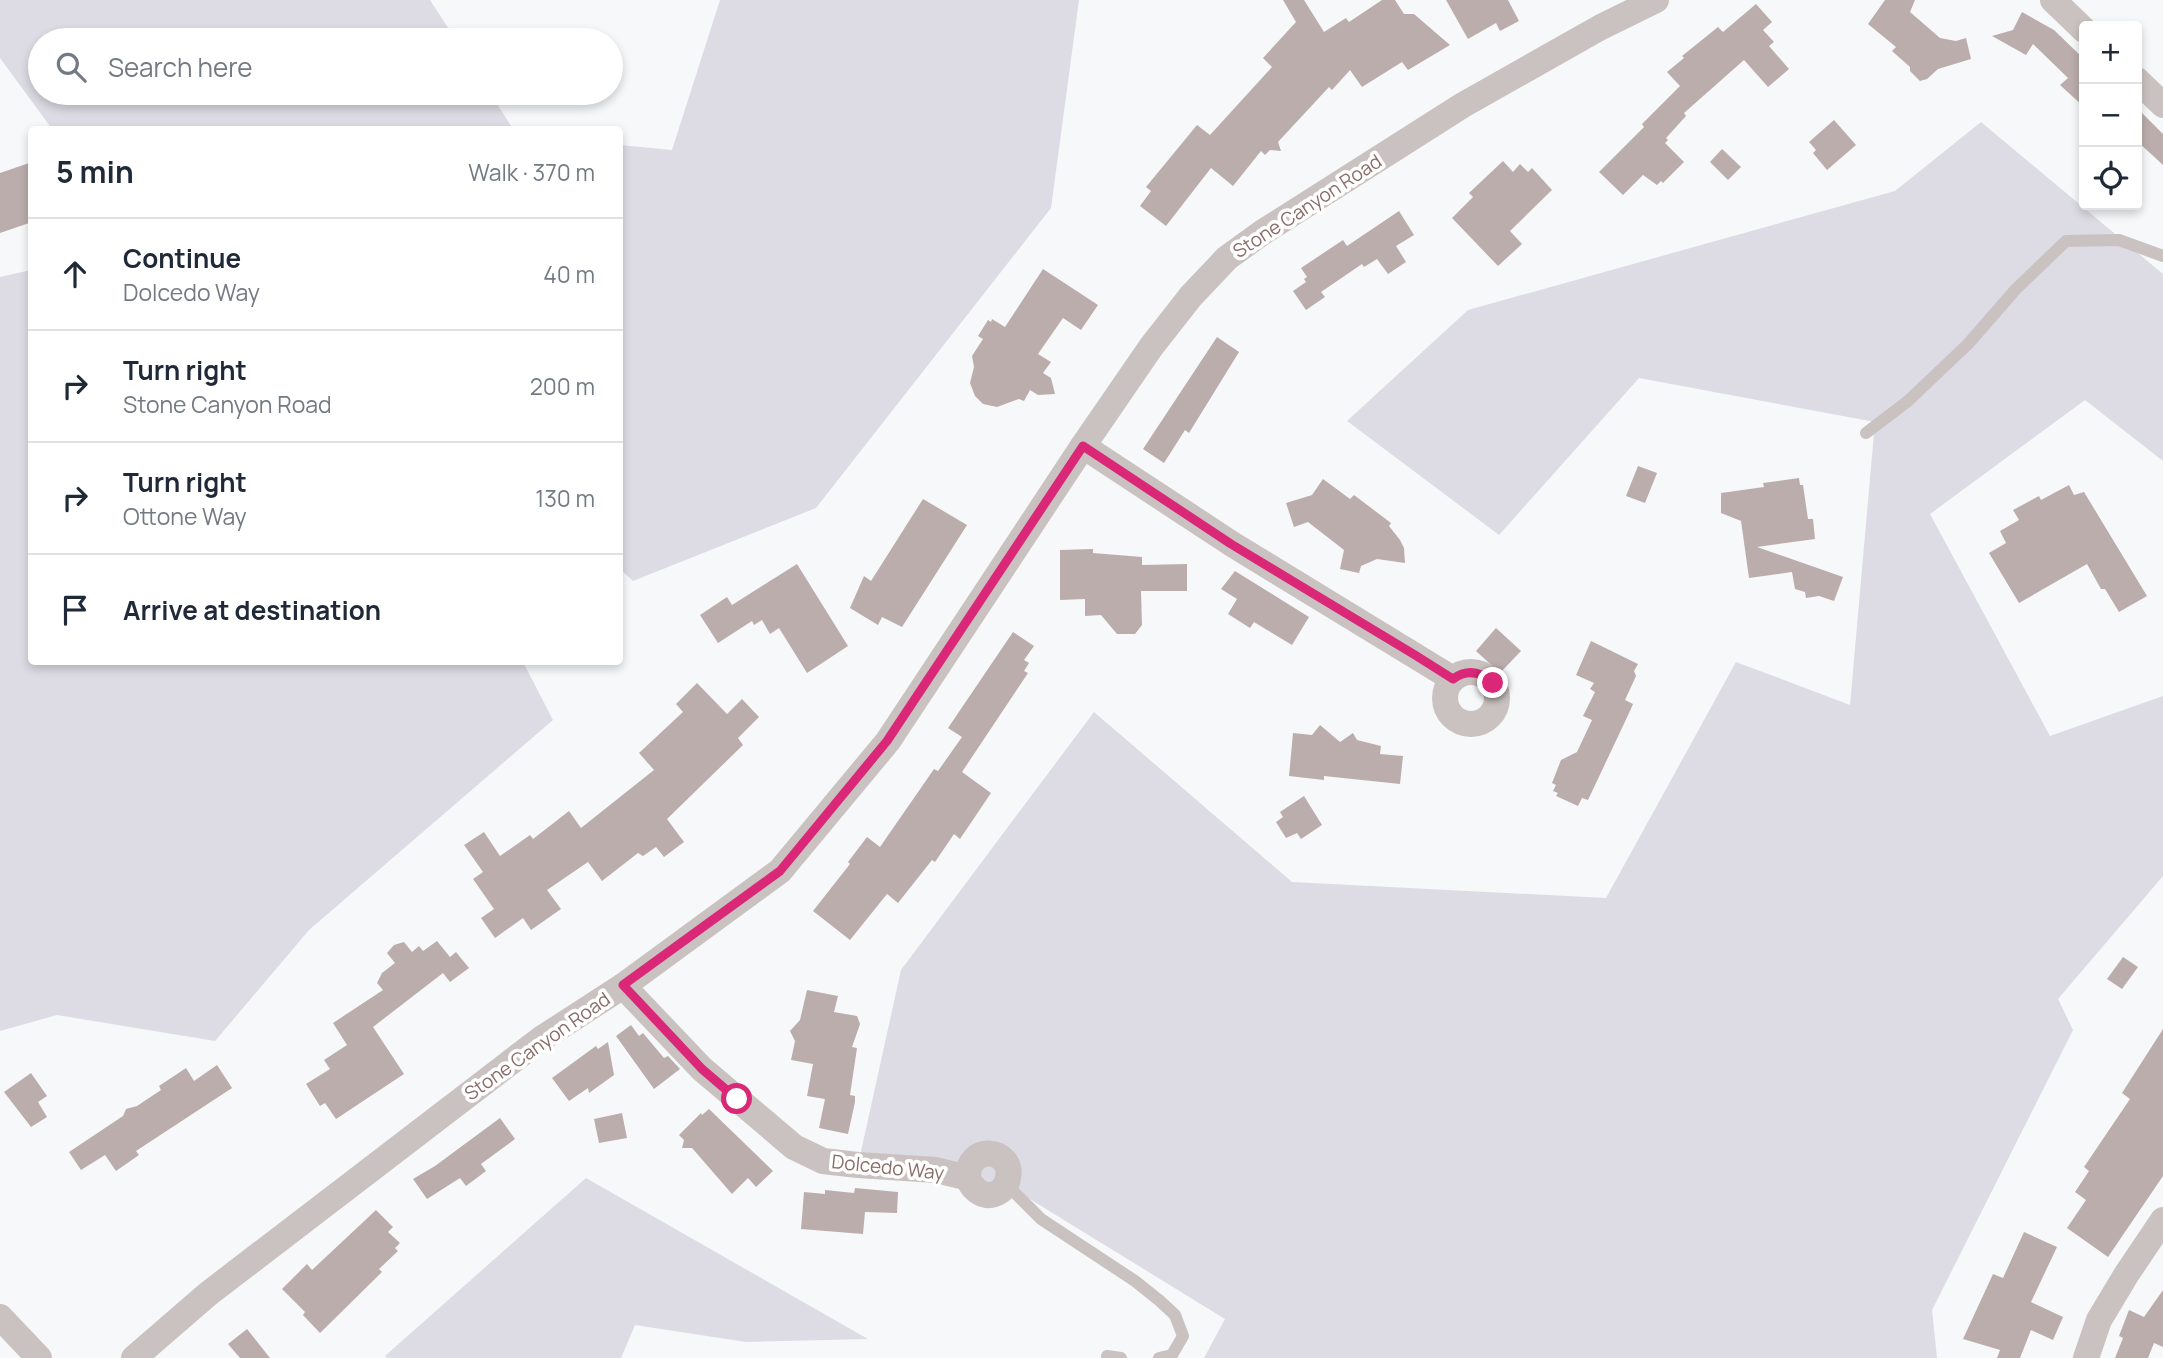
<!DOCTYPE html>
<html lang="en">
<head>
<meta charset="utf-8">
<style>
  body { margin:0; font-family:Manrope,sans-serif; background:#f2f2f3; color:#1f2937 }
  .controls { position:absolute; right:21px; top:21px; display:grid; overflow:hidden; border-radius:7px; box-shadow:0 4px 10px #0003 }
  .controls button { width:63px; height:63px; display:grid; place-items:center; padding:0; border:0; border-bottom:2px solid #e0e1e3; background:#fff; color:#1f2937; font:35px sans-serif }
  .stop { position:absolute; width:21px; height:21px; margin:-16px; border:5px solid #db2777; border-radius:50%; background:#fff }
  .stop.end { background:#db2777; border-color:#fff; box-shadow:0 2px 7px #0008 }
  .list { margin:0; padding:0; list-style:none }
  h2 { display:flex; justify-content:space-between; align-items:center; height:91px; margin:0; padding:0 28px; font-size:30px }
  h2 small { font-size:23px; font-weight:400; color:#747a83 }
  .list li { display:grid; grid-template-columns:46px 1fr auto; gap:21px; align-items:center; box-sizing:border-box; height:112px; padding:0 28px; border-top:2px solid #e0e1e3 }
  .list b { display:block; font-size:26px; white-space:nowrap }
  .list p { margin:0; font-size:23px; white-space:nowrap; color:#747a83 }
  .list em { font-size:23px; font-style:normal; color:#747a83 }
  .icon { flex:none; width:38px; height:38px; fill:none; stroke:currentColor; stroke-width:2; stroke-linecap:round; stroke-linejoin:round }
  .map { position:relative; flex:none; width:2163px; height:1358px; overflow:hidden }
  .search { position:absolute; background:#fff; box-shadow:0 4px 10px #0003; left:28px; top:28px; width:595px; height:77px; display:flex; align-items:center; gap:18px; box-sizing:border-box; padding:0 24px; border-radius:38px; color:#747a83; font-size:26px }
  .panel { position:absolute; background:#fff; box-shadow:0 4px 10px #0003; left:28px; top:126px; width:595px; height:539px; border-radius:7px }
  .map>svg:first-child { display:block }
  .green { fill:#dddbe4 }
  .building { fill:#bbadac }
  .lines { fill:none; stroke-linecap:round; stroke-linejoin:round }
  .service { stroke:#cac2c1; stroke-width:12 }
  .minor { stroke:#cac2c1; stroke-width:26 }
  .route { stroke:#db2777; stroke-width:9 }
  .labels { text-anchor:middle; stroke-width:7; stroke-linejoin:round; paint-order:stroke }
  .street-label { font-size:19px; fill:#896d68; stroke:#fff }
</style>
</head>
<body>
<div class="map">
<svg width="2163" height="1358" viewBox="0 0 2163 1358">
  <rect width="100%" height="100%" fill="#f7f8fa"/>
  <!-- green -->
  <g class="green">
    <polygon points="0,0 430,0 456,40 40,40 40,93 490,93 513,129 52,129 0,58"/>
    <polygon points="720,0 1079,0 1051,208 816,508 633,581 620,569 620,145 672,150"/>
    <polygon points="1981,122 2163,274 2163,461 2085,400 1930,514 2050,736 2163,696 2163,876 2058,999 2073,1030 1932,1310 1937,1358 1204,1358 1225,1319 1007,1185 858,1165 901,970 1094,712 1292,882 1606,898 1736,662 1850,705 1875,422 1639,378 1499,535 1347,421 1468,310 1895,191"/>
    <polygon points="31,270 32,662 523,662 553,720 309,930 215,1041 57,1015 0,1031 0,277"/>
    <polygon points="586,1178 868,1339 746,1342 635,1325 621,1358 387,1358 385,1356"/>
  </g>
  <!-- building -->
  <g class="building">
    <polygon points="1283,0 1304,0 1324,32 1346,18 1349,22 1382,0 1395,0 1404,14 1414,14 1450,45 1408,70 1402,62 1362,87 1350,70 1332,90 1329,87 1278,142 1281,151 1270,150 1265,155 1261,151 1233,186 1211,168 1166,226 1140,206 1151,191 1146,187 1197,125 1210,135 1272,67 1263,58 1296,22"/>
    <polygon points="1446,0 1508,0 1519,21 1500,31 1496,23 1468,39"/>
    <polygon points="1885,0 1915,0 1910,12 1940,38 1956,41 1966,38 1971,59 1938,69 1927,79 1920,81 1910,71 1910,67 1892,51 1896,47 1868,24"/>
    <polygon points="1756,4 1772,22 1763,30 1774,42 1769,46 1789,69 1768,87 1744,60 1684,113 1686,116 1666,138 1668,140 1665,143 1684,162 1663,183 1661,181 1657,185 1643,175 1623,195 1599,172 1644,127 1642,124 1680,86 1667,72 1684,58 1682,56 1718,27 1723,32"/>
    <polygon points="2022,12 2054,30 2084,59 2084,107 2060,85 2068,78 2033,44 2026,55 1992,36 2013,30"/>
    <polygon points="2137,108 2163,134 2163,165 2137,141"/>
    <polygon points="1834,120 1856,145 1827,170 1813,153 1816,150 1809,142"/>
    <polygon points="1722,149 1741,167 1728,180 1710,162"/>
    <polygon points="1503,161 1513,172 1520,164 1528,172 1532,168 1552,190 1510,231 1522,244 1498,266 1452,218 1473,197 1469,193"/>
    <polygon points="32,162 32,222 0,233 0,173"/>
    <polygon points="1399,211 1414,235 1396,246 1406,262 1388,274 1377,259 1364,267 1362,264 1321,292 1325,297 1306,310 1293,291 1306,282 1304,279 1307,277 1301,268 1343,240 1347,246"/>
    <polygon points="1043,269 1098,305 1081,330 1063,318 1038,354 1051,362 1043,373 1051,378 1055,394 1038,395 1030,390 1024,401 1019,399 997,407 983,404 975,396 970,383 974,367 972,356 983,339 978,336 988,320 991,322 992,319 1005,327"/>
    <polygon points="1217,337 1239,352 1189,433 1185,430 1164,463 1143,449"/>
    <polygon points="1638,466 1657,473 1645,503 1626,496"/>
    <polygon points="1799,478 1800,485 1803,485 1808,519 1813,519 1815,539 1757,547 1843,577 1834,601 1819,596 1806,598 1805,592 1795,589 1792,572 1749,578 1741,521 1721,513 1721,493 1764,487 1763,483"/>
    <polygon points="1323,479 1350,499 1354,495 1391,523 1389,526 1400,540 1404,548 1405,563 1377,559 1361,566 1359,573 1340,569 1344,550 1308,522 1294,527 1286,503 1312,495"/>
    <polygon points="2069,485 2074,495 2084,492 2147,596 2119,612 2105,589 2101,589 2087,564 2019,603 1989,553 2006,543 2000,531 2019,520 2013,510 2039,496 2041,500"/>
    <polygon points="923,499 967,525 902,627 882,617 878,625 850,608 864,576 871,581"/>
    <polygon points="1093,549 1093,553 1142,557 1142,565 1187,564 1187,591 1141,591 1142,625 1135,634 1117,634 1101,615 1085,616 1085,599 1060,600 1060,550"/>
    <polygon points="797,564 848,646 807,673 779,628 770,634 762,620 754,625 752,621 718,643 700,615 727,597 732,605"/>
    <polygon points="1235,571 1309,617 1292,645 1254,622 1250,628 1228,614 1237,599 1221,589"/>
    <polygon points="1496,628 1521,651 1500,673 1476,651"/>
    <polygon points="1013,632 1034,646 1024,660 1029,663 1024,671 1028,673 962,772 991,793 960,839 954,834 935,862 932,860 898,903 887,894 850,940 813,911 850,864 848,862 867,837 880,847 934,769 938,771 962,737 948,728"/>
    <polygon points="1591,641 1638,664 1634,671 1636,676 1625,700 1633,704 1630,711 1588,800 1582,798 1578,806 1556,796 1558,793 1553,791 1556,785 1552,783 1561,760 1577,752 1592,720 1583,716 1595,692 1590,689 1594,683 1576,675"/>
    <polygon points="697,683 727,714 742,699 759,717 738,738 743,745 667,819 684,842 664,857 656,847 643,856 638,853 602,881 588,862 547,890 561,909 531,930 523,918 495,938 481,918 494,909 473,879 483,872 464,845 484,832 500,856 530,835 533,839 569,811 581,828 654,770 639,753 683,712 676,704"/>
    <polygon points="1320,725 1340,742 1353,733 1357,740 1381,746 1380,754 1403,756 1400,784 1324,776 1324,780 1289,776 1293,733 1312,735"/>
    <polygon points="1304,796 1322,825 1301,839 1297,833 1286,838 1276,822 1283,817 1280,812"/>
    <polygon points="437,941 450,957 456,952 469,968 450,982 443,973 373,1027 404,1074 336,1119 325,1103 320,1106 306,1084 330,1069 324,1060 347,1045 333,1023 383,990 377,983 382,973 395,963 387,953 394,945 404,942 412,952 419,946 423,951"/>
    <polygon points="2123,957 2138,967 2122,989 2107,979"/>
    <polygon points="807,990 838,996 834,1012 857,1016 860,1024 852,1047 857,1048 850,1095 855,1096 855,1102 848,1134 819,1128 825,1099 807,1096 813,1064 791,1060 795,1041 790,1031 800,1020"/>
    <polygon points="631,1025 639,1036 643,1033 664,1058 668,1056 680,1069 654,1089 616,1036"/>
    <polygon points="2163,1029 2163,1176 2108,1257 2067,1228 2086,1200 2075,1192 2089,1171 2084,1167 2130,1099 2122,1093"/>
    <polygon points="608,1042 614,1075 589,1093 588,1088 569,1101 552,1078 596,1046 598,1049"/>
    <polygon points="217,1065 232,1088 136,1151 139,1155 116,1171 105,1155 81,1170 69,1152 123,1116 126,1109 137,1106 161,1090 159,1086 186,1068 194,1081"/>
    <polygon points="31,1073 47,1096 38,1102 47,1117 31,1127 4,1092"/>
    <polygon points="709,1109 773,1171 756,1187 748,1178 732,1194 692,1148 682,1148 684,1140 679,1135 701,1113 702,1115"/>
    <polygon points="622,1113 627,1138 599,1143 594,1119"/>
    <polygon points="500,1118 515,1139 481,1164 486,1171 466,1186 460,1178 427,1199 413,1179 435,1166"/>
    <polygon points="855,1188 898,1192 897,1213 865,1212 863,1234 801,1229 804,1192 825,1194 825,1190 854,1193"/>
    <polygon points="376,1210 393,1227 388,1232 400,1243 395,1248 398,1251 379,1269 382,1272 320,1333 303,1315 305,1312 282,1289 307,1264 312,1270"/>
    <polygon points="2024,1232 2057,1247 2031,1302 2063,1317 2053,1340 2031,1330 2020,1358 1997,1358 2000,1350 1963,1339 1993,1274 2003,1278"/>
    <polygon points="2163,1290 2163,1347 2154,1343 2148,1358 2115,1358 2123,1338 2119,1336 2129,1310 2144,1317"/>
    <polygon points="247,1329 270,1358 240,1358 228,1344"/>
  </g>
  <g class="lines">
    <!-- service -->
    <g class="service">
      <polyline points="1866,433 1908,401 1968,344 2016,289 2066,241 2119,240 2163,256"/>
      <polyline points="1006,1184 1041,1219 1135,1281 1160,1301 1175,1315 1183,1336 1172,1355 1159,1358"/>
      <polyline points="1107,1356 1121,1358"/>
    </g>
    <!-- minor -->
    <g class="minor">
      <polyline points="2053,0 2084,30"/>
      <polyline points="2137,80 2163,105"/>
      <polyline points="1083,446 1232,544 1453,679"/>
      <circle cx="1471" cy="698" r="26"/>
      <path d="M 623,986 L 702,1069 L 794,1147 L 823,1161 L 858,1165 L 936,1170 L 968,1178 C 973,1191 986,1200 999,1192 C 1004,1189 1007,1184 1008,1178 C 1014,1148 967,1143 968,1178"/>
      <polyline points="0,1317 39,1358"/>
      <polyline points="134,1358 208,1294 507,1065 541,1039 623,986 780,871 888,741 1083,446 1151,347 1191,296 1227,258 1263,232 1463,105 1601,27 1656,0"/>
      <polyline points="2086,1358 2099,1320 2126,1275 2163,1220"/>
    </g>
  </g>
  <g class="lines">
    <!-- route -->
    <path class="route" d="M 737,1099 L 702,1069 L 623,985 L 780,871 L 887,741 L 1083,446 L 1231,544 L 1415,655 L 1453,679 C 1467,669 1480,671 1493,683"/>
  </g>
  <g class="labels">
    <!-- street labels -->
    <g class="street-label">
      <text transform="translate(1307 206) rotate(-33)" y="7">Stone Canyon Road</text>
      <text transform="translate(537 1046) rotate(-35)" y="7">Stone Canyon Road</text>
      <text transform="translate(888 1167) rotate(6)" y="7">Dolcedo Way</text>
    </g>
  </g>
</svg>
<div class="controls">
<button>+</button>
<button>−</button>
<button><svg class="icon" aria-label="locate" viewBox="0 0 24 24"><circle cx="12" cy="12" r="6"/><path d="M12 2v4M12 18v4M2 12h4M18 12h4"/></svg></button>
</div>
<div class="stop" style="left:737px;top:1099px"></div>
<div class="stop end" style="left:1493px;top:683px"></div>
<div class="search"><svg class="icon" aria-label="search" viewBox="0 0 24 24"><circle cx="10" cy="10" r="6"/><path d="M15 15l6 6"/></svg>Search here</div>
<section class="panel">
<h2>5 min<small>Walk · 370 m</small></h2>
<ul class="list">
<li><svg class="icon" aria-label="ahead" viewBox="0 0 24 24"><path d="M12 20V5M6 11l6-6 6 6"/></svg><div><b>Continue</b><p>Dolcedo Way</p></div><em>40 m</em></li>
<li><svg class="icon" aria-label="right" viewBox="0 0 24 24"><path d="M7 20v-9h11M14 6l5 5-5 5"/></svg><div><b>Turn right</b><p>Stone Canyon Road</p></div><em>200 m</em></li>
<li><svg class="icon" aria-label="right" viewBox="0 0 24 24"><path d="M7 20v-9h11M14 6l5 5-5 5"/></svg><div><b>Turn right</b><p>Ottone Way</p></div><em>130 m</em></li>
<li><svg class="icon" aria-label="arrive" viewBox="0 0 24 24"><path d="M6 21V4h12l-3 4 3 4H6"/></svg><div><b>Arrive at destination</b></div></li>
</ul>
</section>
</div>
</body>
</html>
